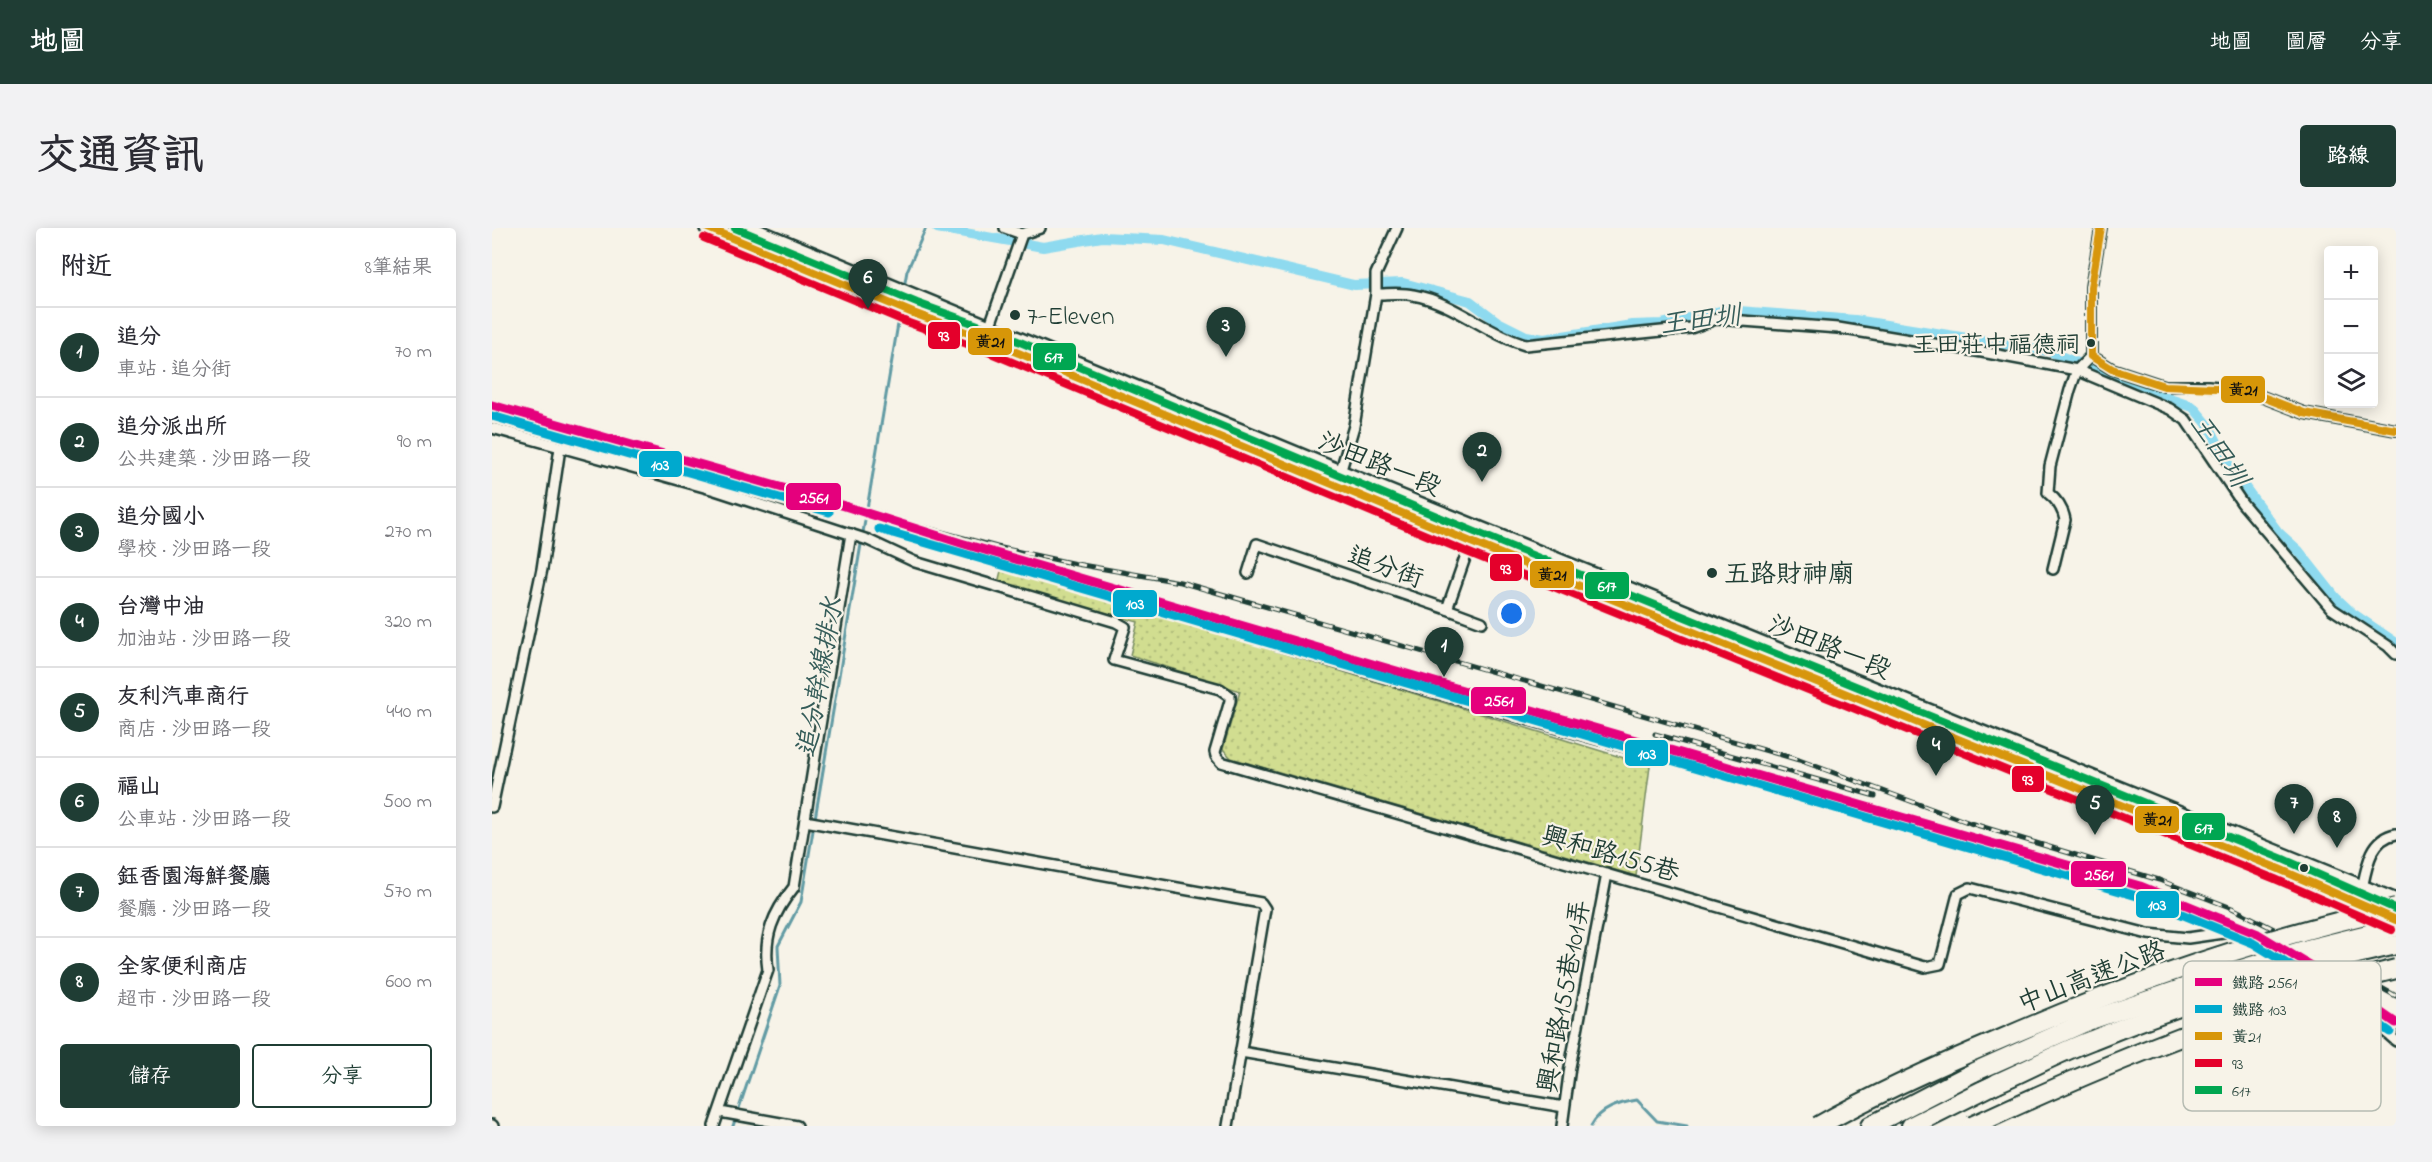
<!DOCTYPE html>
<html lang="zh-TW">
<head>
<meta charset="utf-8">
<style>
  body { margin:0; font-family:"Indie Flower","LXGW WenKai TC",sans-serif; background:#f2f2f3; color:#2b2b33 }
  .controls { position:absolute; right:18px; top:18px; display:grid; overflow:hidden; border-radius:6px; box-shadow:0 3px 15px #0003 }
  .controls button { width:54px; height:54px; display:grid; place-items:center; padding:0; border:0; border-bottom:2px solid #e1e1e2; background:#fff; color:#2b2b33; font:30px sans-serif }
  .you { position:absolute; left:1020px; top:386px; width:21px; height:21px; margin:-15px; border:4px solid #fff; border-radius:50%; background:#1a73e8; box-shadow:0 0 0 9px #1a73e833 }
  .badge { display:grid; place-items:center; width:39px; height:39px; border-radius:50%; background:#1f3d34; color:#fff; font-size:20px; font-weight:700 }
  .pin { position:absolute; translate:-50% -50px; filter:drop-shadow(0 2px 3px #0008) }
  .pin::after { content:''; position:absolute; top:32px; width:21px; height:18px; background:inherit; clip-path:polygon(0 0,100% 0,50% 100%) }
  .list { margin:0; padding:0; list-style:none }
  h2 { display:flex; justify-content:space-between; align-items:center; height:78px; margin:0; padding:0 24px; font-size:26px }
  h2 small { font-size:20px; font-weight:400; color:#7c7c81 }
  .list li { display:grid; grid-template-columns:39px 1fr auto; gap:18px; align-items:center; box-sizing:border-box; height:90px; padding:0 24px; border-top:2px solid #e1e1e2 }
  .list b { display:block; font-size:22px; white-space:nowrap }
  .list p { margin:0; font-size:20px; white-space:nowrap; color:#7c7c81 }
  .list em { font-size:20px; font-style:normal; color:#7c7c81 }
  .actions { display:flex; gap:12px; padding:18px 24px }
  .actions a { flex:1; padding:14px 0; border:2px solid #1f3d34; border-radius:6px; text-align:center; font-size:21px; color:#1f3d34 }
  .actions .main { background:#1f3d34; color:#fff }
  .icon { flex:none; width:33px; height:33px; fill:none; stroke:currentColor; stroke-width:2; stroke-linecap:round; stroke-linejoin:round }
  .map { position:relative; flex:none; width:1904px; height:898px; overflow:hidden; border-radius:6px }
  header { display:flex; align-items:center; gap:36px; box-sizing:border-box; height:84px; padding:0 30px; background:#1f3d34; color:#fff }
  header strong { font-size:28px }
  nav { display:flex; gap:33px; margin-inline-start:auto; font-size:21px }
  .intro { display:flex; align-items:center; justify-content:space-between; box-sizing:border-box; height:144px; padding:0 36px }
  h1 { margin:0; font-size:42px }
  .button { padding:15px 27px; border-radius:6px; background:#1f3d34; color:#fff; font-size:21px; font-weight:700 }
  main { display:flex; gap:36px; padding:0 36px }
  aside { flex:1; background:#fff; border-radius:6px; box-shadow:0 3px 15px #0003 }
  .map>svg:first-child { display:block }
  .grass { fill:url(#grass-dots); stroke:#788d62; stroke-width:1.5 }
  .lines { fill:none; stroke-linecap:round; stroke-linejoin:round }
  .stream { stroke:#629ba4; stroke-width:3 }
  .canal { stroke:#8edaef; stroke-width:10 }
  .street-casing { stroke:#1f3d34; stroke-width:14 }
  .primary-casing { stroke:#1f3d34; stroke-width:20 }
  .highway-casing { stroke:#1f3d34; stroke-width:22 }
  .street { stroke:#f7f3e8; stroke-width:9 }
  .primary { stroke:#f7f3e8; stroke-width:15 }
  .highway { stroke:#f7f3e8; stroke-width:18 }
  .rail-casing { stroke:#1f3d34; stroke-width:5 }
  .rail { stroke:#f7f3e8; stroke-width:3; stroke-dasharray:9; stroke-linecap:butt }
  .highway-bridge-casing { stroke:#1f3d34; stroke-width:22; stroke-linecap:butt }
  .highway-bridge { stroke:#f7f3e8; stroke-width:18 }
  .bus-1-casing { stroke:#f7f3e8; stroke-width:12 }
  .bus-2-casing { stroke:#f7f3e8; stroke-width:12 }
  .bus-3-casing { stroke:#f7f3e8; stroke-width:12 }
  .bus-1 { stroke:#d79608; stroke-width:8 }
  .bus-2 { stroke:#e4002b; stroke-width:8 }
  .bus-3 { stroke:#00a651; stroke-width:8 }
  .rail-1-casing { stroke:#f7f3e8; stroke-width:14 }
  .rail-2-casing { stroke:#f7f3e8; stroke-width:14 }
  .rail-1 { stroke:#e5007d; stroke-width:9 }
  .rail-2 { stroke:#00a9ce; stroke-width:9 }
  .poi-dot { fill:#1f3d34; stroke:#f7f3e8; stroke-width:2 }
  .labels { text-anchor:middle; stroke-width:4.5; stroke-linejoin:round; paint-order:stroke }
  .bus-label { font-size:24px; fill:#1f3d34; stroke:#f7f3e8; text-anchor:end }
  .poi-label { font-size:26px; fill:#1f3d34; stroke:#f7f3e8; text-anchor:start }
  .street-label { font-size:26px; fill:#1f3d34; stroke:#f7f3e8 }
  .water-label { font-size:27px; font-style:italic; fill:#355c59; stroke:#f7f3e8 }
  .key { fill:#f7f3e8; stroke:#b6bcb2; stroke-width:1.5 }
  .key-label { font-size:16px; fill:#1f3d34 }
  .line-badge { stroke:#f7f3e8; stroke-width:2 }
  .badge-label { font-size:16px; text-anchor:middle; font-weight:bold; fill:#fff }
  .pale-badge-label { font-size:16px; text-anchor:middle; font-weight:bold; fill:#111 }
</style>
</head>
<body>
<header>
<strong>地圖</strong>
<nav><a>地圖</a><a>圖層</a><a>分享</a></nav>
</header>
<div class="intro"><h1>交通資訊</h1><a class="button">路線</a></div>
<main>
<aside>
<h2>附近<small>8筆結果</small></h2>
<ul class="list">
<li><span class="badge">1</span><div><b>追分</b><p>車站 · 追分街</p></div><em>70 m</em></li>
<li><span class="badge">2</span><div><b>追分派出所</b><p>公共建築 · 沙田路一段</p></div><em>90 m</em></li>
<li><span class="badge">3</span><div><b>追分國小</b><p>學校 · 沙田路一段</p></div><em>270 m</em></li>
<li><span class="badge">4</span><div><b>台灣中油</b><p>加油站 · 沙田路一段</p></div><em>320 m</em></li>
<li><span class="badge">5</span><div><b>友利汽車商行</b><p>商店 · 沙田路一段</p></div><em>440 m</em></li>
<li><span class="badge">6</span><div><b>福山</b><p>公車站 · 沙田路一段</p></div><em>500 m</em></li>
<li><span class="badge">7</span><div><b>鈺香園海鮮餐廳</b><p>餐廳 · 沙田路一段</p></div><em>570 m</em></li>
<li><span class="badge">8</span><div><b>全家便利商店</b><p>超市 · 沙田路一段</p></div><em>600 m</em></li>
</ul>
<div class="actions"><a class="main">儲存</a><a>分享</a></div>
</aside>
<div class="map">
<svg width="1904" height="898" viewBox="0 0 1904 898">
  <defs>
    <pattern id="grass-dots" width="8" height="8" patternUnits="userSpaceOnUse" patternTransform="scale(1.5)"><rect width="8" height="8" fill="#d1dd90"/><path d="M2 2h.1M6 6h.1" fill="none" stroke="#b3bf7d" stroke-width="1.8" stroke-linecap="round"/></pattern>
  </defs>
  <rect width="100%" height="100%" fill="#f7f3e8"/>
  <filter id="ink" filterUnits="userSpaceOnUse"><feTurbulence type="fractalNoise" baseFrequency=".0167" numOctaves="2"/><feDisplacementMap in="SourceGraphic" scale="12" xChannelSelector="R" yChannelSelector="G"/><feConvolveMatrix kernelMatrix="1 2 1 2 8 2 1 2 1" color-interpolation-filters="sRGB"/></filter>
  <g filter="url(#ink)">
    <!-- grass -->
    <polygon class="grass" points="510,339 1158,538 1144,648 739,530 731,521 748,463 638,427 646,394 506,355"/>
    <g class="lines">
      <!-- stream -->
      <g class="stream">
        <polyline points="412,60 415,43 434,0"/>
        <polyline points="241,898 288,758 286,718 309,674 408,84"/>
        <path d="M 1099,898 C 1108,880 1128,875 1145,872 L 1165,893 L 1195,898"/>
      </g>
      <!-- canal -->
      <polyline class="canal" points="445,0 551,19 610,9 672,12 862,57 911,55 978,73 1006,94 1034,108 1052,111 1140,97 1170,96 1234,82 1363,92 1557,123 1637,157 1701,179 1717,198 1738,239 1786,304 1807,323 1844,370 1860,385 1904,415"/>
      <!-- street casing -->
      <g class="street-casing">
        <g id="street">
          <polyline points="513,0 530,6"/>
          <path d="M 884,66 C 896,66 910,64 921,67 C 962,74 993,105 1033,117 L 1199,100 L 1224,91 L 1346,100 L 1490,124 L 1585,142 L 1678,181 L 1694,192 L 1750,275 L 1840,381 L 1896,418 L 1904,426"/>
          <polyline points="496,103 530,6 548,0"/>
          <polyline points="1599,128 1620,141 1672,158 1716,158 1750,161 1812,185 1904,202"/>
          <polyline points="1599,128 1599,59 1609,0"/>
          <polyline points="0,200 223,262 376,312 423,334 624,394 633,399 622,432 728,461 738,468 738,473 723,524 724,528 729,534 1433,739 1448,736 1466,666 1478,660 1656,706 1696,710 1738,704 1784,730"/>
          <polyline points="848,245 862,198 884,66 884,46 905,0"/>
          <path d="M 1561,341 L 1573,292 C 1571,281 1565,272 1556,265 L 1558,238 L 1578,162 L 1585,142 L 1599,128"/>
          <polyline points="756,345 765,316 955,381 980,310"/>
          <polyline points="955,381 990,394"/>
          <polyline points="0,579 50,341 68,220"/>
          <polyline points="313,593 769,675 773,681 736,898"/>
          <path d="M 1866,677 C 1874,652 1873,611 1904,606"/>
          <path d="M 1806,744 C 1841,764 1874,786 1904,813"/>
          <polyline points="749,824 1072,879"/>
          <polyline points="228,884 305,898"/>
          <polyline points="0,897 1,898"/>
          <path d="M 222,898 L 276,742 C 271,709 281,685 302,659 L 359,306"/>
          <polyline points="1070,898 1078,839 1115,646"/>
        </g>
      </g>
      <!-- primary casing -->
      <g class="primary-casing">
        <g id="primary">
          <polyline points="216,0 421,85 493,111 979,314 1787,641 1904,692"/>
          <polyline points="255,0 848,245 1904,674"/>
        </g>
      </g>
      <!-- highway casing -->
      <g class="highway-casing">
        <g id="highway">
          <polyline points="1378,898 1482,844"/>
          <polyline points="1419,898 1505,855"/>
        </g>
      </g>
      <!-- street -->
      <use href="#street" class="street"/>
      <!-- primary -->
      <use href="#primary" class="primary"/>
      <!-- highway -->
      <use href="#highway" class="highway"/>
      <!-- rail casing -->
      <g class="rail-casing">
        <g id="rail">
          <polyline points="340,274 505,319 584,336 688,354 1307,532 1478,595 1667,652 1740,680 1788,704 1904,768"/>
          <path d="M 435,308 C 550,352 668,386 785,421 C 912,460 1040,499 1168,533 C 1289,564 1411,595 1531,630 C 1606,651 1682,672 1753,706 C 1806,732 1856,768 1904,803"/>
          <polyline points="1163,506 1383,568"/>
        </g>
      </g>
      <!-- rail -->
      <use href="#rail" class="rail"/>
      <!-- highway-bridge casing -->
      <g class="highway-bridge-casing">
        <g id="highway-bridge">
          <polyline points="1482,844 1596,793 1726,748 1815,721 1904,699"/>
          <path d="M 1505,855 C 1537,841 1568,824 1600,812 C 1698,772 1801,740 1904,717"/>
          <path d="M 1326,898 C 1385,865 1445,838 1507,812 C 1635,756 1767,710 1904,680"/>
          <path d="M 1480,898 C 1617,834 1757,777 1904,741"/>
        </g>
      </g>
      <!-- highway-bridge -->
      <use href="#highway-bridge" class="highway-bridge"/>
      <!-- bus-1 casing -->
      <g class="bus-1-casing">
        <g id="bus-1">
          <polyline points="216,0 421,85 493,111 979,314 1787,641 1904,692"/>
          <polyline points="1599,128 1620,141 1672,158 1750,161 1812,185 1904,202"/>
          <polyline points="1599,128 1599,59 1609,0"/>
        </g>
      </g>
      <!-- bus-2 casing -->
      <g class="bus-2-casing">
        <polyline id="bus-2" points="212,10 417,95 489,121 975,324 1783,651 1900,702"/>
      </g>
      <!-- bus-3 casing -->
      <g class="bus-3-casing">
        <polyline id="bus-3" points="243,0 425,75 497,101 983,304 1791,631 1904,681"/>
      </g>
      <!-- bus-1 -->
      <use href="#bus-1" class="bus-1"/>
      <!-- bus-2 -->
      <use href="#bus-2" class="bus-2"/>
      <!-- bus-3 -->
      <use href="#bus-3" class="bus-3"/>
      <!-- rail-1 casing -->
      <g class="rail-1-casing">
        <polyline id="rail-1" points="0,177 340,274 469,315 891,439 1648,658 1766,706 1837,749 1904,795"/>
      </g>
      <!-- rail-2 casing -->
      <g class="rail-2-casing">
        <g id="rail-2">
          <polyline points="0,188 337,284"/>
          <polyline points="387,301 1645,668 1761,715 1831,758 1898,804"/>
        </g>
      </g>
      <!-- rail-1 -->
      <use href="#rail-1" class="rail-1"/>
      <!-- rail-2 -->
      <use href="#rail-2" class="rail-2"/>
    </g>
  </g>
  <!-- markers -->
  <g class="poi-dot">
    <circle cx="523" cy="87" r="6"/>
    <circle cx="1599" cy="115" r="5"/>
    <circle cx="1220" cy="345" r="6"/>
    <circle cx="1812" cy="640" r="5"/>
  </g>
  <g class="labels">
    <!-- bus labels -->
    <g class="bus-label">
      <text x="1588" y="124">王田莊中福德祠</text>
    </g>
    <!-- poi labels -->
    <g class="poi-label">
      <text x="535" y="96">7-Eleven</text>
      <text x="1232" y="354">五路財神廟</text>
    </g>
    <!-- street labels -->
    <g class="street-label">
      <text transform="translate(888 235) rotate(22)" y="9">沙田路一段</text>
      <text transform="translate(894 338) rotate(19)" y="9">追分街</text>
      <text transform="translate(1338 418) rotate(22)" y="9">沙田路一段</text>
      <text transform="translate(1119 625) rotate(16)" y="9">興和路155巷</text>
      <text transform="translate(1599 748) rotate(-21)" y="9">中山高速公路</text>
      <text transform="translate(1071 768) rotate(-80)" y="9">興和路155巷101弄</text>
    </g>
    <!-- water labels -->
    <g class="water-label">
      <text transform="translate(1208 91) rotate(-7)" y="9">王田圳</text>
      <text transform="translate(1728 222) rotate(56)" y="9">王田圳</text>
      <text transform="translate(327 449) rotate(-80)" y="9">追分幹線排水</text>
    </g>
  </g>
  <!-- legend -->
  <rect x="1691" y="733" width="198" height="150" rx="9" class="key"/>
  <rect x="1703" y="750" width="27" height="8" fill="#e5007d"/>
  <rect x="1703" y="777" width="27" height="8" fill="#00a9ce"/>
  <rect x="1703" y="804" width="27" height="8" fill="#d79608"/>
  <rect x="1703" y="831" width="27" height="8" fill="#e4002b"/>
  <rect x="1703" y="858" width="27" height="8" fill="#00a651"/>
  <g class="key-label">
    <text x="1740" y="760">鐵路 2561</text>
    <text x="1740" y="787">鐵路 103</text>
    <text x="1740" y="814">黃21</text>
    <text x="1740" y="841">93</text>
    <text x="1740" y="868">617</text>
  </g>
  <g class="line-badge">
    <rect x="435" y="93" width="34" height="29" rx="6" fill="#e4002b"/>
    <rect x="475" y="99" width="46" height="29" rx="6" fill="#d79608"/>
    <rect x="540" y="114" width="45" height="29" rx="6" fill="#00a651"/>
    <rect x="1728" y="147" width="46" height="29" rx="6" fill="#d79608"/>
    <rect x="146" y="222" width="45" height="28" rx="6" fill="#00a9ce"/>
    <rect x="293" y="254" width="57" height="29" rx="6" fill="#e5007d"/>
    <rect x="997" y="325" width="34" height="29" rx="6" fill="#e4002b"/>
    <rect x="1037" y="332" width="46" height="29" rx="6" fill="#d79608"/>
    <rect x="1092" y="343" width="46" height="29" rx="6" fill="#00a651"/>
    <rect x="620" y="361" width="46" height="29" rx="6" fill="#00a9ce"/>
    <rect x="978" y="458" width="57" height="29" rx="6" fill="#e5007d"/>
    <rect x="1132" y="511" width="45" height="28" rx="6" fill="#00a9ce"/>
    <rect x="1519" y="537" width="34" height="28" rx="6" fill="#e4002b"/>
    <rect x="1642" y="577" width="46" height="29" rx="6" fill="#d79608"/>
    <rect x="1689" y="584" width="45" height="29" rx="6" fill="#00a651"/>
    <rect x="1578" y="632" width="57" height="28" rx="6" fill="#e5007d"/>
    <rect x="1643" y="662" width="45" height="29" rx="6" fill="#00a9ce"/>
  </g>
  <g class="badge-label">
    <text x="452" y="113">93</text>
    <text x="562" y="134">617</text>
    <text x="168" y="242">103</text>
    <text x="322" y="275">2561</text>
    <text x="1014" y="346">93</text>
    <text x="1115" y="363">617</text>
    <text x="643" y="381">103</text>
    <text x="1007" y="478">2561</text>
    <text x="1155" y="531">103</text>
    <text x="1536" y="557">93</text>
    <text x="1712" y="605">617</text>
    <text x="1607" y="652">2561</text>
    <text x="1665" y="682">103</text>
  </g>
  <g class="pale-badge-label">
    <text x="498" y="119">黃21</text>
    <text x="1751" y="167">黃21</text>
    <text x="1060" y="352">黃21</text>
    <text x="1665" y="597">黃21</text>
  </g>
</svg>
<div class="controls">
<button>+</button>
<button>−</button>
<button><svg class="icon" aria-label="layers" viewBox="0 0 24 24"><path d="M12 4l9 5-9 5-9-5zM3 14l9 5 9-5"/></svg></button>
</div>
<div class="you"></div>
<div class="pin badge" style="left:952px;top:449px">1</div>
<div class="pin badge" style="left:990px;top:254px">2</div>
<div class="pin badge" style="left:734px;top:129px">3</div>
<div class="pin badge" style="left:1444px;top:548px">4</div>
<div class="pin badge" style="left:1603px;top:607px">5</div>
<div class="pin badge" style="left:376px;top:81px">6</div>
<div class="pin badge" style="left:1802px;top:606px">7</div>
<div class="pin badge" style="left:1845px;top:620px">8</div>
</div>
</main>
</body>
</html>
